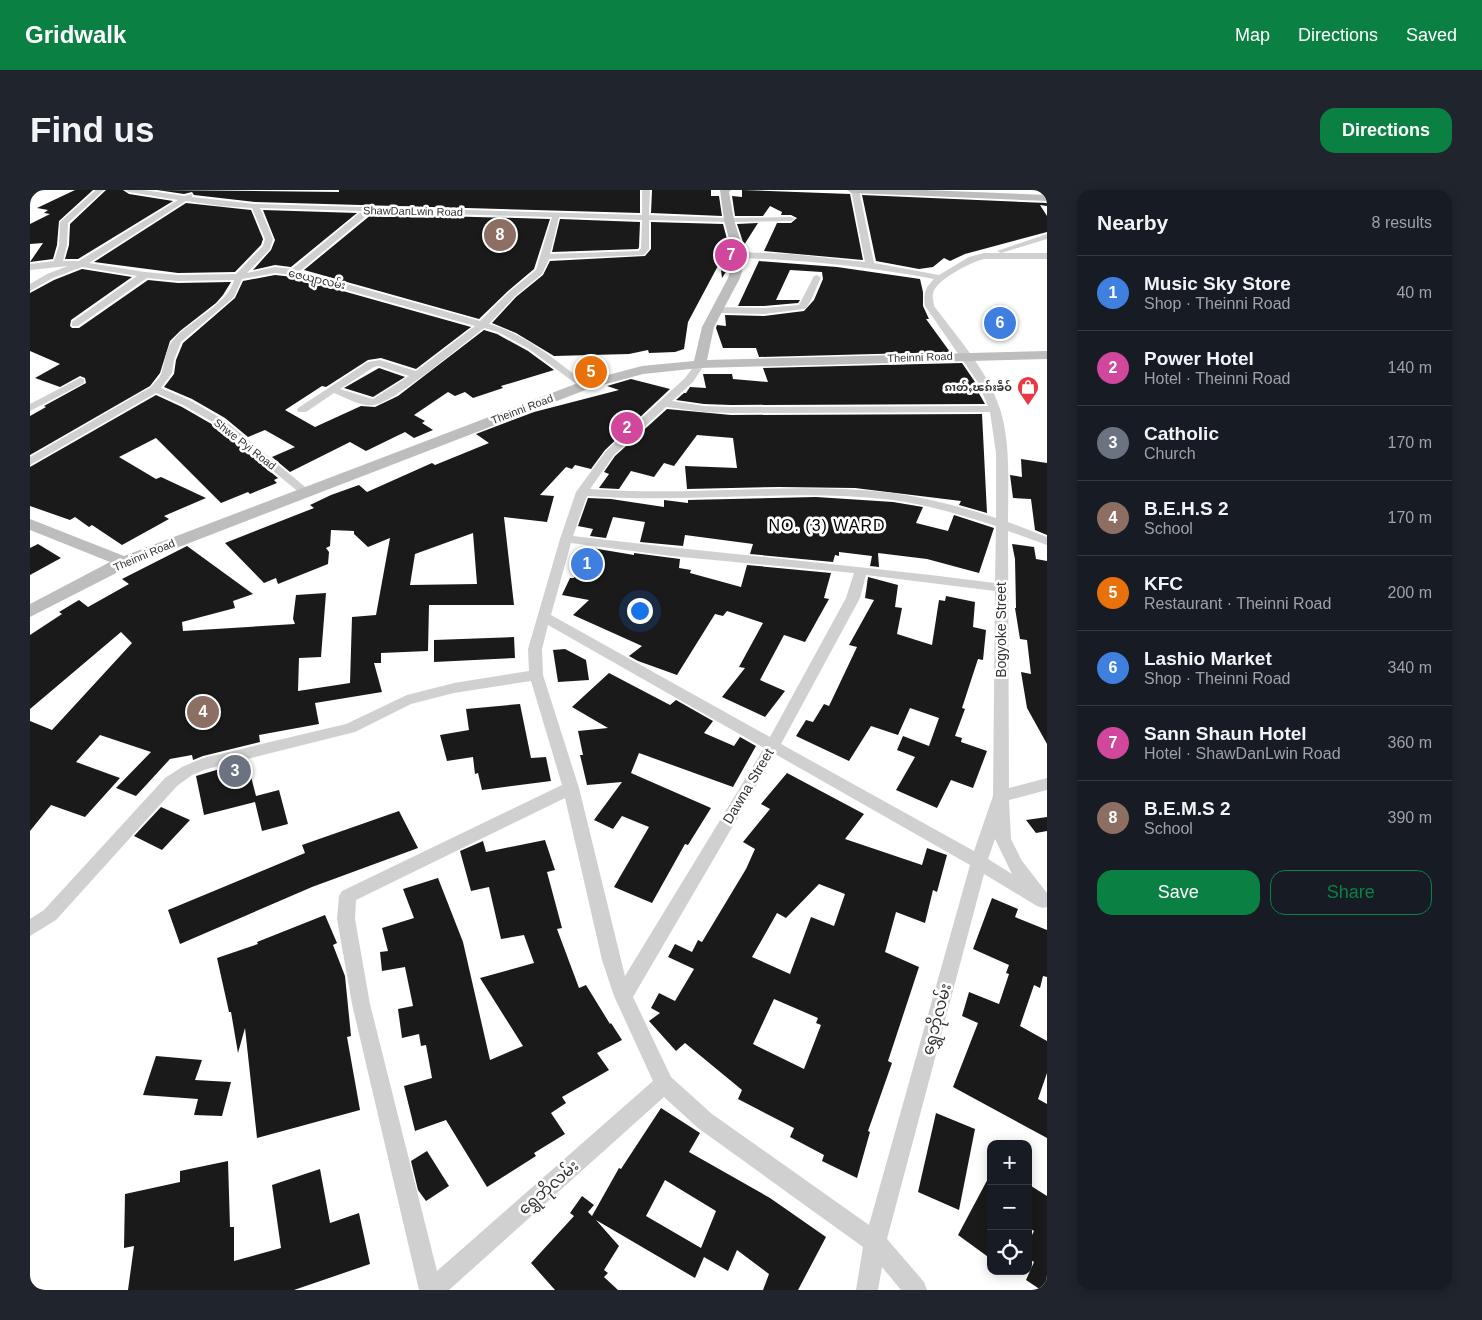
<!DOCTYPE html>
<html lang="en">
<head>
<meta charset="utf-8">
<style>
  body { margin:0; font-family:Helvetica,"Noto Sans Myanmar",sans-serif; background:#20242c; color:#f1f3f6 }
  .controls { position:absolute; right:15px; bottom:15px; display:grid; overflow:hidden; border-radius:10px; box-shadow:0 2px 12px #0003 }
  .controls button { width:45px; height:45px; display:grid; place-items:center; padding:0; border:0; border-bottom:1px solid #363941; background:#171b24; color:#f1f3f6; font:25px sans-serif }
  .you { position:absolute; left:609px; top:420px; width:18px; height:18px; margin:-12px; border:4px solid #fff; border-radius:50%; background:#1a73e8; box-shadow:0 0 0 8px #1a73e833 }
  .badge { display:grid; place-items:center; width:32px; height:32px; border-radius:50%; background:#0b8043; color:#fff; font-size:16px; font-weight:700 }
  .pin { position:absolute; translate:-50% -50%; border:2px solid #fff; box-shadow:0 1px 5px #0006 }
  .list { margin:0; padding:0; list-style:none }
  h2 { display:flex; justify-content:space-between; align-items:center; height:65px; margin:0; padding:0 20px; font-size:21px }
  h2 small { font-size:16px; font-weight:400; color:#9ea1a6 }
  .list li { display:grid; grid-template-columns:32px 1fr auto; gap:15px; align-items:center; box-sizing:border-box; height:75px; padding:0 20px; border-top:1px solid #363941 }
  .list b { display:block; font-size:19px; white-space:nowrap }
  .list p { margin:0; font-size:16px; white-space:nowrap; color:#9ea1a6 }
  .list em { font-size:16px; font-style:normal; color:#9ea1a6 }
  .actions { display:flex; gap:10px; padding:15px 20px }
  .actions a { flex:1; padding:11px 0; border:1px solid #0b8043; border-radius:15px; text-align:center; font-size:18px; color:#0b8043 }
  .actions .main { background:#0b8043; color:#fff }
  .icon { flex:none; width:28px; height:28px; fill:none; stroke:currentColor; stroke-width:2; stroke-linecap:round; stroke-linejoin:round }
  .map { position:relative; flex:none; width:1017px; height:1100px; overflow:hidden; border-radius:15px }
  header { display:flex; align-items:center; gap:30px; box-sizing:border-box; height:70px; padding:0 25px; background:#0b8043; color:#fff }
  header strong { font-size:24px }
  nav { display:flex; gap:28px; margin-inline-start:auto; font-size:18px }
  .intro { display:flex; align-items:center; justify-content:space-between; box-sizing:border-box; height:120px; padding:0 30px }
  h1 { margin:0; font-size:35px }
  .button { padding:12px 22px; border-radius:15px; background:#0b8043; color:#fff; font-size:18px; font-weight:700 }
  main { display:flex; gap:30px; padding:0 30px }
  aside { flex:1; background:#171b24; border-radius:15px; box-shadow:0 2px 12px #0003 }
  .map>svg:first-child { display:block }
  .building { fill:#1a1a1a; fill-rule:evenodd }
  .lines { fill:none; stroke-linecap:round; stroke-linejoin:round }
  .street { fill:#d0d0d0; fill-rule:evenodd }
  .secondary { fill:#bdbdbd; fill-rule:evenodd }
  .labels { text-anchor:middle; stroke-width:5; stroke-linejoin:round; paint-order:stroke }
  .far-street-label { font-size:11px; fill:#333; stroke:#fff }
  .far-poi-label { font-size:11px; font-weight:bold; fill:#333; stroke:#fff; text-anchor:end }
  .street-label { font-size:14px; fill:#333; stroke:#fff }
  .quarter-label { font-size:16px; letter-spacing:1px; fill:#000; stroke:#fff }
  .near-street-label { font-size:16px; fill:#333; stroke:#fff }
</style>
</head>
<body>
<header>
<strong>Gridwalk</strong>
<nav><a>Map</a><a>Directions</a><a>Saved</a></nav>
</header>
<div class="intro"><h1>Find us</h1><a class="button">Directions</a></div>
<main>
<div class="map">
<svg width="1017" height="1100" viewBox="0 0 1017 1100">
  <rect width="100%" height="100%" fill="#fff"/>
  <!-- building -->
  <g class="building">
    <polygon points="45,0 63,0 29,31 27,55 23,69 0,72 13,53 0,54 0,34 20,24 14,23 18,20 7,18"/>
    <polygon points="76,0 93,0 99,4 143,11 48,69 35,69 39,55 40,34"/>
    <polygon points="127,0 309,2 309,0 610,0 610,23 225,12 164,5 162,2 154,4"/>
    <polygon points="622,0 681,0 681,6 689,6 692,26 621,23"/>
    <polygon points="712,0 820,4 833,70 734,61 747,33 761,33 767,28 761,25 751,25 752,22 740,16 733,26 705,26 702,6 712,7"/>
    <polygon points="832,5 1017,13 1017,16 1010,15 1017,26 1017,42 935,64 920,71 914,68 903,77 889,79 846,71"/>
    <polygon points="156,13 221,20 233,49 231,55 205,82 148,83 64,72"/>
    <polygon points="233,20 327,23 261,77 245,75 223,80 241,60 245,50"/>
    <polygon points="342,24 520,29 504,79 478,101 449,129 274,80"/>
    <polygon points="530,29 610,32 609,57 608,59 522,62"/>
    <polygon points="621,32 693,34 702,68 699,77 692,88 690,72 658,132 654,159 645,162 619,163 618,160 599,164 524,166 486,143 462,133 486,107 513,85 520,71 615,66 621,59"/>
    <polygon points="728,33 714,55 707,34"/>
    <polygon points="729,71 807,77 890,89 893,102 893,116 899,129 896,129 920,162 729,167 726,158 693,158 686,138 687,135 696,136 695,125 734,126 774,121 784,110 793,89 792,82 760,80 746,110 770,110 768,113 734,116 708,116"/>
    <polygon points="52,79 102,87 41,130 40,136 42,138 49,138 118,90 148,93 201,92 193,105 186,113 150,141 140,151 130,183 120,196 0,265 0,226 16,217 14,216 56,193 55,188 50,186 30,197 5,188 30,174 0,161 0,103 24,90"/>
    <polygon points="245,85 263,87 441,137 386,179 351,168 338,170 296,197 292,196 255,220 285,237 331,216 345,217 368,206 454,140 467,144 498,161 524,180 471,196 473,198 443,208 435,202 425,206 418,202 384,225 395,231 392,233 403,240 384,248 375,242 336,261 320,252 260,282 242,267 265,257 235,240 218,247 195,228 162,209 134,197 144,184 146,170 153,153 205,108 213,91"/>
    <polygon points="932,173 945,192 943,193 955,214 701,215 674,214 646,210 654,203 656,203 660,197 676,198 673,184 702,184 703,189 738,192 733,178"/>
    <polygon points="349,178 375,187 343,207 314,198"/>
    <path d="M 601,189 L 640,199 L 575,260 L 561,279 L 545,275 L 542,279 L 536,277 L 510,305 L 524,306 L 517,332 L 474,327 L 484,415 L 399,415 L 398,461 L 351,463 L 351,473 L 344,473 L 352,502 L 285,513 L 289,534 L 229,545 L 230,552 L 173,566 L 163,570 L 162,565 L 140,569 L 106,606 L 86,598 L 121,562 L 70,545 L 46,572 L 90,588 L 55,627 L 21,615 L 0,641 L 0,531 L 22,540 L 102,453 L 91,442 L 0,519 L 0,445 L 32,424 L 29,422 L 49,410 L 58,417 L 99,394 L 92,389 L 157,356 L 223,404 L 203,411 L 205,418 L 152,432 L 153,441 L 265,434 L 263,429 L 266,405 L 296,403 L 291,467 L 269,468 L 268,501 L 320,493 L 322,427 L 346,425 L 360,348 L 338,357 L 324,344 L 324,341 L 301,340 L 300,356 L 296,358 L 299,362 L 298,374 L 248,394 L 246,388 L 234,393 L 195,353 L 284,318 L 280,315 L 301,305 L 329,295 L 337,302 L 402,273 L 405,275 L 459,253 L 446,244 L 504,222 L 589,200 L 577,196 ZM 443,343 L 447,394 L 380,395 L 385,364 Z"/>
    <polygon points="126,205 152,217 185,236 248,288 244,290 247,293 220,304 218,302 191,313 126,248 89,267 126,289 131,287 176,308 134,326 139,329 92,355 62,335 59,337 45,327 40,330 0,316 0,277"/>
    <polygon points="637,219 701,225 952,224 957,323 929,315 931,311 825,298 749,297 657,299 655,276 707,278 703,248 667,245 644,276 634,273 624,287 601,281 589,299 569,298 579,284 574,282 585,266"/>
    <polygon points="991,269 1017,273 1017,345 1005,340 1001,309 983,308 980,285 992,287"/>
    <polygon points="786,307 863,312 893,317 886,333 918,341 924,325 964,338 949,383 897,369 848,363 849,377 840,376 842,366 809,362 809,366 805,365 803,372 720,364 723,354 655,345 653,356 610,352 615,332 583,327 576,348 560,346 563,339 548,336 558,308 581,309 634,317 634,310 658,313 658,310"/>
    <polygon points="8,354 31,368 0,385 0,358"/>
    <polygon points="982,354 1004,357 1006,369 1017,371 1017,554 997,518 991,482 1001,484 997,450 990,449 985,418 986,418 985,369"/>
    <polygon points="556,357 604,365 604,363 650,369 649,378 661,380 660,383 711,397 717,375 801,383 794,408 799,409 775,452 754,445 730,490 755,501 735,527 692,507 715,478 709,477 733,433 697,421 693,426 685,424 647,485 608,471 599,466 612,456 543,425 559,410 532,405 540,388 544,388"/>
    <polygon points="838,387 868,395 865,417 872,418 867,444 902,455 909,410 915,411 916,406 945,412 943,437 956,440 953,470 948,469 932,518 935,519 925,546 932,548 931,552 957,561 943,598 921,590 907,618 866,600 885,567 867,560 873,546 899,556 909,528 880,518 868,545 841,536 819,571 766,546 776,530 783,532 794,514 799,516 827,457 819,455 844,410 835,408"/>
    <polygon points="484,447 485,468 404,472 404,450"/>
    <polygon points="535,459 556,470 559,490 528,492 523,460"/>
    <polygon points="579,483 640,515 646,510 683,531 674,543 704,556 710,547 726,556 703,597 609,563 601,583 681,618 658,655 655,654 622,713 584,697 619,637 592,626 583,639 564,630 592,592 557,595 550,565 553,565 548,541 578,538 542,517"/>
    <polygon points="490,514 501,568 516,567 521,591 452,600 448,583 445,584 443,567 417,571 410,545 439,540 436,519"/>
    <polygon points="217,571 226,606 249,600 258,634 232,641 225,612 174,625 166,586"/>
    <path d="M 757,583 L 834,624 L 815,649 L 892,675 L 897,658 L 917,665 L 907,702 L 903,700 L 895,733 L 866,722 L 855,762 L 889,777 L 858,871 L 862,873 L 838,941 L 840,942 L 827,988 L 792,971 L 794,965 L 760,947 L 764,938 L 708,909 L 712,900 L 655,853 L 646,861 L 619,831 L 630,823 L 621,818 L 629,803 L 645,811 L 664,779 L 638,767 L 645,754 L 662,762 L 668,750 L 672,752 L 716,679 L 725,659 L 713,652 L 740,619 L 731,614 ZM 789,694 L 815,704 L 804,736 L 781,727 L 760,784 L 722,767 L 747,723 L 756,728 ZM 744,809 L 788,828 L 786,833 L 791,835 L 774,879 L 723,854 Z"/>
    <polygon points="131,617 160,630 132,660 104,646"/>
    <polygon points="369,621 388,658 282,697 150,754 138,720 275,663 272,655"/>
    <polygon points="1017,627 1017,641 1006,643 996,630"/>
    <polygon points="515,650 525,680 517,682 532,738 527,739 549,798 556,795 580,834 581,833 592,850 567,863 579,880 532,907 536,913 521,923 535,944 504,963 506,966 457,997 416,930 385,941 374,896 402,888 396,855 391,856 389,844 372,848 368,819 383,816 375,777 352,781 350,762 358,761 352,738 384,728 373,699 408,688 433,752 460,870 493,856 450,788 504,773 494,745 471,749 459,697 441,701 430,661 453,651 456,662"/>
    <polygon points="962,708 988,719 985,727 1017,740 1017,787 1013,786 1010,798 1004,795 990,836 1017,851 1017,883 1008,909 1017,914 1017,948 923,897 948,833 932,826 939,802 969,814 979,784 976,783 979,775 943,759"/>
    <polygon points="295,725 307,753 303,755 315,786 321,846 317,847 330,920 227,948 215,838 208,863 201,822 199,822 187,768 228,754 227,752"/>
    <polygon points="126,866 172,870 165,890 201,892 192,926 164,925 168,909 113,905"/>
    <path d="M 631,918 L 670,943 L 659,962 L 740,1008 L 796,1047 L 768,1100 L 733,1100 L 739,1084 L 707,1060 L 698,1081 L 674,1067 L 665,1088 L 566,1030 L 589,1056 L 574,1080 L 578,1083 L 574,1087 L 588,1100 L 525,1100 L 501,1073 L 544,1026 L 540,1023 L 552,1006 L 564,1015 L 558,1022 L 562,1026 L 589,978 L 591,979 ZM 635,990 L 686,1021 L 671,1058 L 616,1026 Z"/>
    <polygon points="906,923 945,939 929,1020 888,1002"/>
    <polygon points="397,961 419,996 396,1011 388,1000 381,971"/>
    <polygon points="198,971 200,1037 204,1037 204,1071 251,1058 242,995 290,979 300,1033 329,1023 340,1074 264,1100 98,1100 104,1056 94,1058 95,1004 150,992 150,981"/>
    <polygon points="961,983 961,1069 928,1045"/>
    <polygon points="998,994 1017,1006 1017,1100 1011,1100 996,1090 1004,1072 998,1068 998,1053 1004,1041 998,1037"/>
  </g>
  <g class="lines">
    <!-- street -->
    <g class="street">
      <path d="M 66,0 L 74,0 L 38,33 L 37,55 L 33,71 L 49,71 L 148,10 L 99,2 L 95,0 L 114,0 L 154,6 L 162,4 L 162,7 L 225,14 L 612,25 L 612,0 L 620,0 L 619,25 L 699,28 L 761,27 L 765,29 L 761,31 L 699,32 L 619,30 L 619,59 L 614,65 L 519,69 L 512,84 L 485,106 L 459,134 C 496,144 526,171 557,194 L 558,196 L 553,199 L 499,159 L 468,142 L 454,138 C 433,154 365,212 344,215 C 331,217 316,208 304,203 L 276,222 L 268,222 L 267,220 L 268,218 L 338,172 L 350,170 L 386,181 L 445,136 L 263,85 L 245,83 L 212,89 L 204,107 L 151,152 L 144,170 L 142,183 L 131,198 L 161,211 L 194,230 L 279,300 L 281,302 L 279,304 L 271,304 L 186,234 L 153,215 L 126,203 L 0,275 L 0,267 L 121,197 C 125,192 131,187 132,181 C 135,171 136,157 144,149 C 160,131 199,113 204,90 L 148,91 L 117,88 L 48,136 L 42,136 L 42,132 L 107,86 L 52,77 L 23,88 L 0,101 L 0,94 L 17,84 L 38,76 L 0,80 L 0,74 L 24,71 L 29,55 L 30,32 ZM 156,11 L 191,16 L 222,18 L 235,49 L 233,56 L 206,84 L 148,85 L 115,82 L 59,73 ZM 230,18 L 332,21 L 262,79 L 245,77 L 217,83 L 240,59 L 243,49 ZM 341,22 L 522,27 L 506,80 L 479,102 L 450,131 L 270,81 ZM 529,27 L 612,30 L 611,58 L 609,61 L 520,64 ZM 349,176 L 379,186 L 343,209 L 310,199 L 344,177 Z"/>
      <path d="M 821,0 L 829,0 L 844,73 L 909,85 L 939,67 L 954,63 L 1017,63 L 1017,69 L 954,69 C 941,72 905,90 903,104 C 902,108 904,112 904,116 C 928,148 958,181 970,219 C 981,253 978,297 978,332 L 1017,347 L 1017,355 L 978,341 L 979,598 L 1017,588 L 1017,600 L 979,610 L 981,649 L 992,671 L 1017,703 L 1017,717 L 1013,718 L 1007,716 L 954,684 L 857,1049 L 894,1092 L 897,1100 L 871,1100 L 852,1077 L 848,1100 L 826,1100 L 833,1057 L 668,938 L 634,907 L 419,1100 L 389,1100 L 322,814 L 307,729 L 309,706 L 312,701 L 532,595 L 501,491 L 424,503 L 381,514 L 325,542 L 177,579 L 162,585 L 147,596 L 26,730 L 0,746 L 0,729 L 14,720 L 135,588 L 152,577 L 173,568 L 316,534 L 377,505 L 424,493 L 499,481 L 498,459 L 530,349 L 546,302 L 576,261 L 655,188 L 667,172 L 673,172 L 675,174 L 663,192 L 642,211 L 674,216 L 701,217 L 958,216 L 947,191 L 895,116 C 893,104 895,98 904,89 C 839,77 776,70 710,68 L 706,65 L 710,62 L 761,64 L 835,72 ZM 636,217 L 674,222 L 701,223 L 960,222 L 966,263 L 966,328 C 932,317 898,308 863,303 C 762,291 661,307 560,299 L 584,265 ZM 557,306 C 659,314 761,298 863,310 C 898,315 932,325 966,336 L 965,393 C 825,375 684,363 543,346 ZM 541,353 L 641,366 L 824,383 L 816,408 L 740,547 L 521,425 ZM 836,385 L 965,401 L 963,606 L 944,661 L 751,554 L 830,408 ZM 518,435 L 734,558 L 595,786 L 549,598 L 513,485 L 512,459 ZM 745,564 L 940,675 L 839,1035 L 682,924 L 641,887 L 603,807 ZM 535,608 L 572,770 L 584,806 L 623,891 L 407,1081 L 340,814 L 325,729 L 326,710 ZM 965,649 L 982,684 L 958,669 Z"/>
      <polygon points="1017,44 1017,49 971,63 967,61"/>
      <path d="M 787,85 L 791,88 C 786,96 781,116 774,119 L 734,124 L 687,123 L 682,120 L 687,117 L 734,118 L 769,115 L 784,86 Z"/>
      <polygon points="50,188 54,189 54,193 0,221 0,214"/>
    </g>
    <!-- secondary -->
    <g class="secondary">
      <polygon points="690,0 701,0 699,2 704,30 716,68 710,88 684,137 677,170 1017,161 1017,169 670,178 613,184 558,199 100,376 0,427 0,414 80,372 0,340 0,329 94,366 548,193 612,176 664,171 672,137 698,88 704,68 694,30"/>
      <polygon points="817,0 895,0 1017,5 1017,11 822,3"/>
    </g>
  </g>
  <!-- icons -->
  <defs>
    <g id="shop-pin" transform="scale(1.125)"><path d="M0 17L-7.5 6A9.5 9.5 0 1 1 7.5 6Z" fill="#e63946" stroke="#fff"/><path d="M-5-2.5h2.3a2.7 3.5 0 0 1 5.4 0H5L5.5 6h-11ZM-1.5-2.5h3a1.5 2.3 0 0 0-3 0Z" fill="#fff"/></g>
  </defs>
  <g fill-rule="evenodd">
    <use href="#shop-pin" x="998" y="197"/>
  </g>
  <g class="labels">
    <!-- far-street labels -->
    <g class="far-street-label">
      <text transform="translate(383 21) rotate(1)" y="4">ShawDanLwin Road</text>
      <text transform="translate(287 89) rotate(13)" y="4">ဇေယျာလမ်း</text>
      <text transform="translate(890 167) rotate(-2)" y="4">Theinni Road</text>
      <text transform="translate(492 219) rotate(-21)" y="4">Theinni Road</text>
      <text transform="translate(215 254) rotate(38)" y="4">Shwe Pyi Road</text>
      <text transform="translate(114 365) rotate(-23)" y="4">Theinni Road</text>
    </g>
    <!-- far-poi labels -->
    <g class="far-poi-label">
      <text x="982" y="201">ၵၢတ်ႇၽၵ်းၶဵဝ်</text>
    </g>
    <!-- street labels -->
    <g class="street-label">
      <text transform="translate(971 440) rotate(-90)" y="5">Bogyoke Street</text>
      <text transform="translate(718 596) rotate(-59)" y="5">Dawna Street</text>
    </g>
    <!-- quarter labels -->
    <g class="quarter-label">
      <text x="797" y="341">NO. (3) WARD</text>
    </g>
    <!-- near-street labels -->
    <g class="near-street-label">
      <text transform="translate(906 829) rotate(-75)" y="6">ရွှေဘိုလမ်း</text>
      <text transform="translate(518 997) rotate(-41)" y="6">ရွှေဘိုလမ်း</text>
    </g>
  </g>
</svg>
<div class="controls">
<button>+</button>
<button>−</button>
<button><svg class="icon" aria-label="locate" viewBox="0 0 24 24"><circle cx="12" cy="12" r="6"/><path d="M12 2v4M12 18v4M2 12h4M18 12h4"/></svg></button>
</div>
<div class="you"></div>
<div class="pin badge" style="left:557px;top:374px;background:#3f7fe0">1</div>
<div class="pin badge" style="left:597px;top:238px;background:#d1479c">2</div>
<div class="pin badge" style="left:205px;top:581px;background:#6b7280">3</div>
<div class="pin badge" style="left:173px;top:522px;background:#8d6e63">4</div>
<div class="pin badge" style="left:561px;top:182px;background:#e8710a">5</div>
<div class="pin badge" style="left:970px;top:133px;background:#3f7fe0">6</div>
<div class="pin badge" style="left:701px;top:65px;background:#d1479c">7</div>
<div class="pin badge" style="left:470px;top:45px;background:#8d6e63">8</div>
</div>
<aside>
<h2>Nearby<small>8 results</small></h2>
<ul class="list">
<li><span class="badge" style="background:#3f7fe0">1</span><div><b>Music Sky Store</b><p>Shop · Theinni Road</p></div><em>40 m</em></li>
<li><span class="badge" style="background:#d1479c">2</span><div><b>Power Hotel</b><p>Hotel · Theinni Road</p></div><em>140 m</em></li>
<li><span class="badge" style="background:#6b7280">3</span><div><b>Catholic</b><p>Church</p></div><em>170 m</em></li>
<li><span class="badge" style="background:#8d6e63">4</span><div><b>B.E.H.S 2</b><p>School</p></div><em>170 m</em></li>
<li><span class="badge" style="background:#e8710a">5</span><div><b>KFC</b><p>Restaurant · Theinni Road</p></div><em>200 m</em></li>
<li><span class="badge" style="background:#3f7fe0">6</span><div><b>Lashio Market</b><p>Shop · Theinni Road</p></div><em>340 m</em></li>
<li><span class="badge" style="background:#d1479c">7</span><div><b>Sann Shaun Hotel</b><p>Hotel · ShawDanLwin Road</p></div><em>360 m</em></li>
<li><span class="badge" style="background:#8d6e63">8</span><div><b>B.E.M.S 2</b><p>School</p></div><em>390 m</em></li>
</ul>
<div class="actions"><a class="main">Save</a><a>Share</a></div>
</aside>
</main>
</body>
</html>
